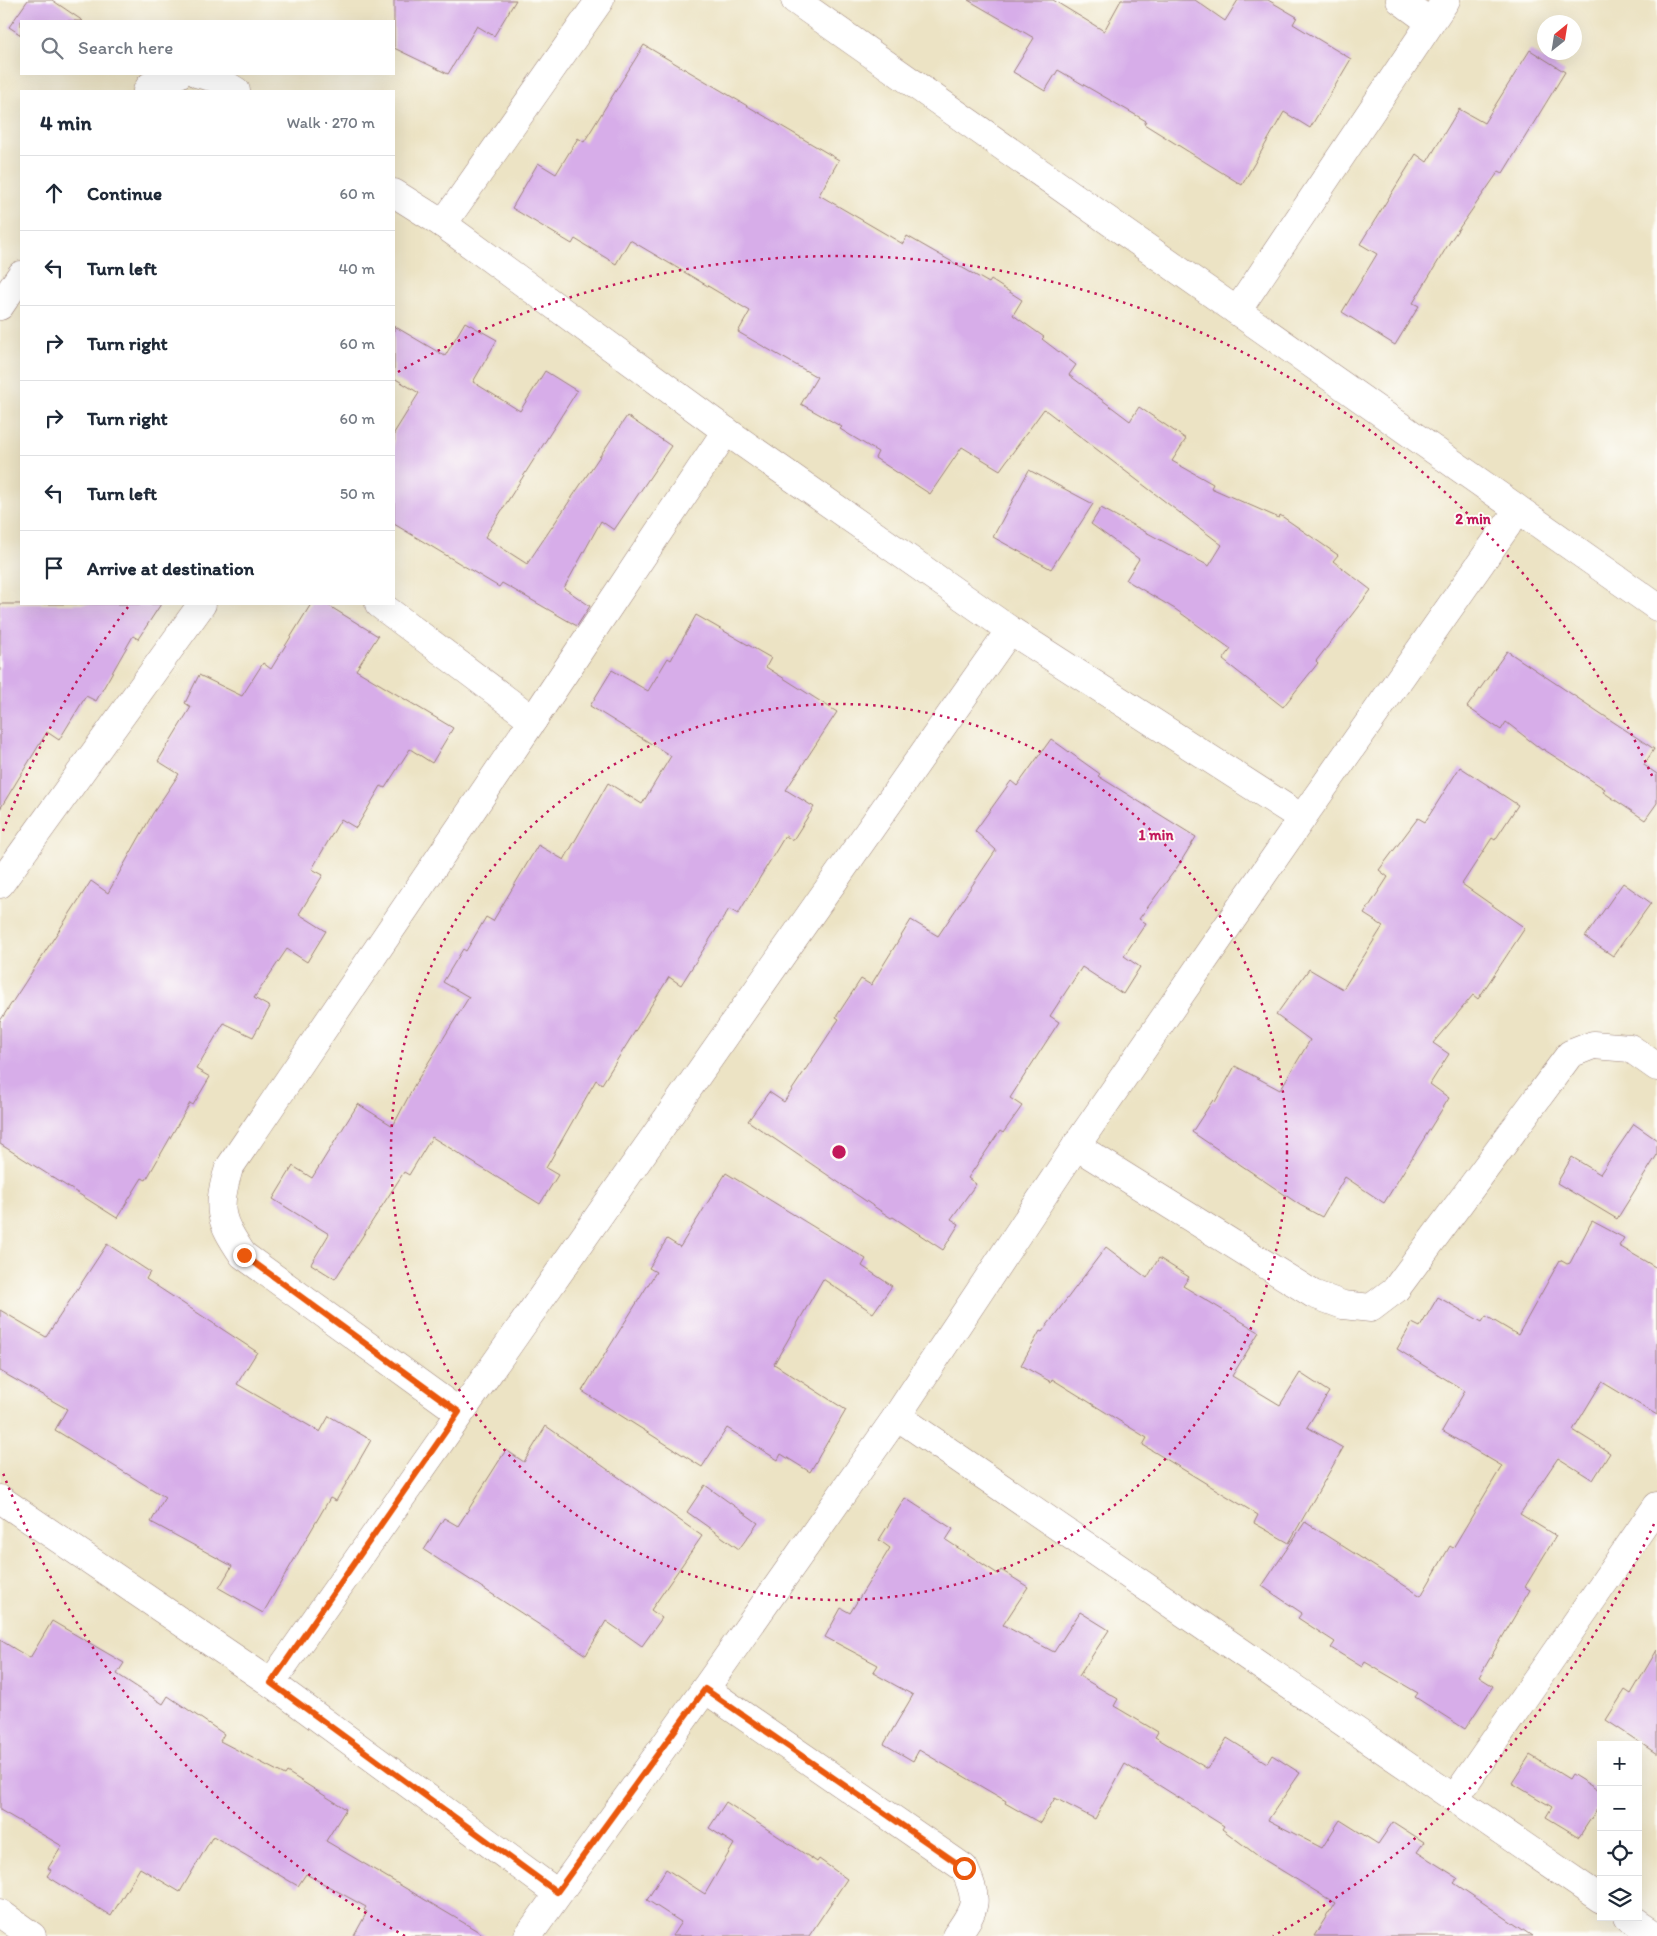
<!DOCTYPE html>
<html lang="en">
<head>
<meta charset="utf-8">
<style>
  body { margin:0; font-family:Itim,sans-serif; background:#f6f6f7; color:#1f2937 }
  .controls { position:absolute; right:15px; bottom:15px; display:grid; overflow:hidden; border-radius:0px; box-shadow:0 5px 20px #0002 }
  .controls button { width:45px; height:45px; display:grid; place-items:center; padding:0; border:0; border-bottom:1px solid #e0e1e3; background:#fff; color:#1f2937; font:25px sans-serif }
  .compass { position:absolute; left:1537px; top:15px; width:45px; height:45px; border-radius:50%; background:#fff; box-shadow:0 5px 20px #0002; rotate:30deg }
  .stop { position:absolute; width:15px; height:15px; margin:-11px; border:4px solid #ea580c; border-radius:50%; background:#fff }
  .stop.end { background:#ea580c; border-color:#fff; box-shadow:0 1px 5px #0008 }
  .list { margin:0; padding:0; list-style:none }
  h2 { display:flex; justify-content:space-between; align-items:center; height:65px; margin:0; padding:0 20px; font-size:21px }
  h2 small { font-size:16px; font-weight:400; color:#747a83 }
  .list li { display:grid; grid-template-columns:32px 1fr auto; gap:15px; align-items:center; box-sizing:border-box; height:75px; padding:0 20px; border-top:1px solid #e0e1e3 }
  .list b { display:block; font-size:19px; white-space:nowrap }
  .list em { font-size:16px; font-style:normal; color:#747a83 }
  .icon { flex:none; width:28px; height:28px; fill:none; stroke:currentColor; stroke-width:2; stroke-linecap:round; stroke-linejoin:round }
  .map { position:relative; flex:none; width:1657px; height:1936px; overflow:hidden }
  .search { position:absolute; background:#fff; box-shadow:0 5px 20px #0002; left:20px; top:20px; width:375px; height:55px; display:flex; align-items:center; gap:12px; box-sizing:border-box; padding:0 18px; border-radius:0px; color:#747a83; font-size:19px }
  .panel { position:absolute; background:#fff; box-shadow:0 5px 20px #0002; left:20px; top:90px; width:375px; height:515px; border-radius:0px }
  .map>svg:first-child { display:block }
  .building { fill:#d7ade9 }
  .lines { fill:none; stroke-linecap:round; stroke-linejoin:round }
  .street-casing { stroke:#9b8178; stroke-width:29 }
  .street { stroke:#fff; stroke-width:28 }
  .route { stroke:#ea580c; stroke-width:6 }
  .ring { fill:none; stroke:#c2185b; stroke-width:2.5; stroke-dasharray:2.5 5 }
  .centre { fill:#c2185b; stroke:#fdfcf7; stroke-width:2.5 }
  .ring-label { font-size:15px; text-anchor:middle; font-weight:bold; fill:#c2185b; stroke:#fdfcf7; stroke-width:4; stroke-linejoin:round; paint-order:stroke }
</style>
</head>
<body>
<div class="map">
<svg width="1657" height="1936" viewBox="0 0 1657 1936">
  <rect width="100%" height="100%" fill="#fdfcf7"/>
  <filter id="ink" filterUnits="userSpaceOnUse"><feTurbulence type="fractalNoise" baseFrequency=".02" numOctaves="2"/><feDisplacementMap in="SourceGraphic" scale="10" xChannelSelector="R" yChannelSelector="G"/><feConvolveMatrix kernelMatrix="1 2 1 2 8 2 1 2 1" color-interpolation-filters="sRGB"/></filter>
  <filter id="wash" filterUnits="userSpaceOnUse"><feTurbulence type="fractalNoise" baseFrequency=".0096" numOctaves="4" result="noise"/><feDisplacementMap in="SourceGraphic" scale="20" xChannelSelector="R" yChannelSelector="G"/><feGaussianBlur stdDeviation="1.12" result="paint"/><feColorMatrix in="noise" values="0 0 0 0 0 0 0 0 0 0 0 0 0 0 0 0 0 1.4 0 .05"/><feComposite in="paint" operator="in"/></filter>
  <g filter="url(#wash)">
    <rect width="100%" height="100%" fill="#ece3c4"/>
    <g id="blocks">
      <!-- building -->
      <g class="building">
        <polygon points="28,0 52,0 83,21 21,21 21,35 9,27"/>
        <polygon points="394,0 516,0 494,36 477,26 448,74 394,48"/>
        <polygon points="968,0 1053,0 1104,31 1121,0 1195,0 1225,21 1238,0 1268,0 1297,17 1293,24 1351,59 1310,128 1284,112 1242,185 1144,124 1146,121 1058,70 1045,91 1013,72 1034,38"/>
        <polygon points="644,45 839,160 819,195 903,244 907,236 989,283 991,280 1022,300 1013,315 1044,337 1042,339 1076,365 1069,375 1130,421 1139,407 1186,439 1172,461 1213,484 1211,488 1279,518 1280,515 1338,555 1333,561 1371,590 1316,661 1318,663 1283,707 1223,660 1231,649 1175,609 1126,580 1139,559 1091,524 1101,508 1209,566 1222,545 1044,409 1000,470 962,447 930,494 875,458 878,452 840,429 842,427 801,404 817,377 738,332 750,311 630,240 616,264 575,239 572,244 512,208 538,163 556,174 578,138 584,142"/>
        <polygon points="1530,50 1565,72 1503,173 1499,171 1451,240 1413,303 1419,306 1395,345 1342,312 1377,254 1360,244 1416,154 1427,162 1459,109 1484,123"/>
        <polygon points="465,322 497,340 473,382 520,411 545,371 577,391 485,537 527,564 627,416 671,446 614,530 601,521 564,588 590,606 577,626 502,583 499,587 394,524 394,433 419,393 394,378 394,326 445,356"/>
        <polygon points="1029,470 1093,504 1051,569 993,537"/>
        <polygon points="0,604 161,604 138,639 133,636 96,701 86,696 59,740 47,732 0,809"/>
        <polygon points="311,604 326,604 378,636 356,670 453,728 432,763 410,749 385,788 381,786 356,828 341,819 312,869 323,875 299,914 326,931 307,962 287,949 254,998 270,1007 253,1037 224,1023 196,1069 210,1077 193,1105 190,1103 146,1180 142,1178 117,1218 0,1144 0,1021 91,881 108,893 153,813 179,774 158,761 191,707 185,703 199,675 242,696 263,663 271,669"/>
        <polygon points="696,615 771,658 766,667 837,712 786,790 814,807 793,840 785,836 738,914 729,909 681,985 669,977 602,1084 596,1080 546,1168 558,1175 540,1204 432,1137 409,1175 404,1172 335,1279 311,1264 329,1234 273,1199 293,1166 312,1178 358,1104 393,1126 415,1084 469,997 443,982 463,949 466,951 486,917 493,921 538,845 564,860 608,783 642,804 671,756 590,706 612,670 648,691 668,658 671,660"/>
        <polygon points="1507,651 1654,749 1644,765 1657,774 1657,803 1645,820 1603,792 1605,789 1543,749 1542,750 1506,722 1501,730 1467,707"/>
        <polygon points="1051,739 1100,774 1098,776 1196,837 1178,866 1139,919 1146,923 1124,956 1140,967 1123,994 1082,967 1050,1016 1059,1022 1010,1098 1022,1106 1003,1133 1000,1131 968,1178 976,1184 951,1219 959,1224 943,1250 893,1217 891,1218 748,1121 769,1092 784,1102 839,1019 836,1017 861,979 871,985 911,920 938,936 996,850 975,831 1011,781 1017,786"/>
        <polygon points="1460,767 1518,805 1495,840 1492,838 1462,884 1525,928 1478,999 1473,995 1433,1043 1449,1054 1430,1084 1449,1098 1384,1203 1345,1177 1322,1217 1300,1205 1192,1132 1213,1100 1215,1102 1235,1066 1280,1090 1310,1040 1276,1015 1309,969 1343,989 1383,926 1364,914 1388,877 1379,870 1418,818 1425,822"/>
        <polygon points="1623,883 1651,903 1613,956 1585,937"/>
        <polygon points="1634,1124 1657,1140 1657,1155 1617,1219 1557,1183 1572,1157 1600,1174"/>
        <polygon points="726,1173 866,1259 862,1266 892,1286 873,1313 823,1279 774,1364 846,1410 810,1472 781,1454 778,1460 727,1428 702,1467 582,1391 656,1272 649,1268 667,1239 680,1247"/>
        <polygon points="1592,1221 1624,1238 1619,1246 1657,1268 1657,1415 1602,1382 1573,1430 1610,1453 1593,1480 1558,1458 1520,1514 1556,1536 1525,1587 1530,1590 1479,1677 1493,1686 1465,1729 1415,1697 1418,1693 1365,1662 1362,1667 1331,1648 1335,1642 1298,1618 1302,1613 1262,1586 1305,1522 1421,1596 1450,1546 1453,1548 1502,1466 1442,1431 1465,1391 1397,1349 1412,1323 1420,1327 1438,1297 1482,1322 1486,1316 1518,1335 1560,1260 1567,1264 1570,1263"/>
        <polygon points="107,1244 150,1272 146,1279 257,1352 237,1384 320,1432 329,1416 371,1440 336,1501 330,1498 263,1613 219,1588 232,1566 151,1522 165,1497 55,1430 67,1409 0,1371 0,1310 46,1337"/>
        <polygon points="1106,1247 1147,1278 1159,1258 1189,1277 1183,1286 1259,1332 1232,1376 1280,1405 1300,1373 1329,1392 1307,1427 1343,1448 1289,1543 1254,1523 1258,1515 1143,1445 1147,1438 1052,1379 1051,1382 1021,1365 1040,1331 1042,1332"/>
        <polygon points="546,1426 702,1536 651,1610 662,1618 642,1646 606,1621 586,1655 424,1550 444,1518 458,1526 506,1450 524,1462"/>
        <polygon points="705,1485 758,1523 739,1549 687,1512"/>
        <polygon points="905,1498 953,1529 946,1540 998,1574 1001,1570 1028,1587 1003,1625 1054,1652 1080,1612 1109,1630 1079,1676 1118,1699 1114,1706 1158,1732 1155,1737 1208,1769 1227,1738 1267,1763 1272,1755 1300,1773 1268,1820 1322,1848 1340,1820 1378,1844 1393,1822 1424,1842 1417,1852 1458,1878 1454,1883 1532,1936 1314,1936 1335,1903 1258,1856 1222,1829 1224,1826 1125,1764 1095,1819 1055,1798 1040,1823 1005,1803 1006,1801 919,1750 913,1761 884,1744 913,1695 873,1673 878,1665 825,1637 841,1608 850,1613 890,1548 879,1540"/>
        <polygon points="52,1621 124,1663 117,1674 163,1704 168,1696 224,1734 220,1741 285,1775 287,1772 346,1809 326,1841 486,1936 354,1936 367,1912 364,1910 366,1907 306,1874 298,1886 213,1836 180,1892 140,1868 111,1916 47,1876 51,1870 48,1868 62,1846 0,1810 0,1640 30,1658"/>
        <polygon points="1657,1650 1657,1754 1606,1720 1625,1690 1631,1694"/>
        <polygon points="1530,1755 1569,1779 1572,1774 1601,1792 1601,1803 1579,1837 1546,1817 1552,1807 1512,1783"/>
        <polygon points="726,1802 817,1862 819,1859 847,1879 809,1936 672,1936 681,1922 647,1900 666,1869 705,1894 734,1844 709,1828"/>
      </g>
    </g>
  </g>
  <g filter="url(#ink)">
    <use href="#blocks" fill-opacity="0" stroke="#9b8178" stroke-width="1"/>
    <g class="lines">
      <!-- street casing -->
      <g class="street-casing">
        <g id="street">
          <polyline points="795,0 1657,607"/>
          <polyline points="1400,0 1430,22"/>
          <polyline points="199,74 215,78 236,91"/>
          <polyline points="147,91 150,86 179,74"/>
          <polyline points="394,193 443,224 726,431 1010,630 1302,818"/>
          <polyline points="443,224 600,0"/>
          <polyline points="0,306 21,275"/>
          <polyline points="1237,311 1446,0"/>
          <polyline points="379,604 533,720"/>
          <polyline points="0,884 202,604"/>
          <polyline points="1076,1146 1313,1294 1343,1305 1371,1308 1396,1289 1570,1054 1593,1045 1630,1048 1657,1067"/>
          <path d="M 459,1412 L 243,1255 C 219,1219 216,1210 229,1168 L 533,720 L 726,431"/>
          <polyline points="897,1416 1601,1899"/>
          <polyline points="0,1499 271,1683 557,1893"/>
          <polyline points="271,1683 1010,630"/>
          <path d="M 705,1689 L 964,1868 C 979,1901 977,1907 956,1936"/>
          <polyline points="1454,1799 1657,1506"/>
          <polyline points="0,1913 32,1936"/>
          <polyline points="1628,1917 1656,1936"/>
          <polyline points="528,1936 705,1689 897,1416 1076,1146 1302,818 1518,510"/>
        </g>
      </g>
      <!-- street -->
      <use href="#street" class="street"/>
    </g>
  </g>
  <g class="lines" filter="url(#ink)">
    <!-- route -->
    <polyline class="route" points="244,1255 459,1412 271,1683 557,1892 705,1689 964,1868"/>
  </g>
  <!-- distance rings -->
  <g class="ring">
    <circle cx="839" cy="1152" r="448"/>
    <path d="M1654 1524A896 896 0 0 1 1273 1936M405 1936A896 896 0 0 1 3 1473M3 831A896 896 0 0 1 128 607M398 372A896 896 0 0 1 1654 780"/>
  </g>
  <circle cx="839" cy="1152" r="8" class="centre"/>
  <g class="ring-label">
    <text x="1473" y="524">2 min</text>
    <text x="1156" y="840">1 min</text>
  </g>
</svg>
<div class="controls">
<button>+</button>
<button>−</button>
<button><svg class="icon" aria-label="locate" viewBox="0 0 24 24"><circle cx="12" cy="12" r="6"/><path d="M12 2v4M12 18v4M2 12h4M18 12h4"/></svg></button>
<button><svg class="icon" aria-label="layers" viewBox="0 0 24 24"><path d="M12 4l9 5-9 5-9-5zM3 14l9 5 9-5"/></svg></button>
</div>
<svg class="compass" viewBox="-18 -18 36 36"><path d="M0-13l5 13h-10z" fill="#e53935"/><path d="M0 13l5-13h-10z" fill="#747a83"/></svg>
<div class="stop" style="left:964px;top:1868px"></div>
<div class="stop end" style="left:244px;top:1255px"></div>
<div class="search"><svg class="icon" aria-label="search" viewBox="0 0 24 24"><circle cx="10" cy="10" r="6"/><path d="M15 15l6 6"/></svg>Search here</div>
<section class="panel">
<h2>4 min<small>Walk · 270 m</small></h2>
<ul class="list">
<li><svg class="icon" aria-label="ahead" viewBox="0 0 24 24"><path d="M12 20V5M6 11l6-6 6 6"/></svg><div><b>Continue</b></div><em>60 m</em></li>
<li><svg class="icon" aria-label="left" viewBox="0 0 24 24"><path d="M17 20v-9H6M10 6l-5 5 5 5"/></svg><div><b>Turn left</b></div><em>40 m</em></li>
<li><svg class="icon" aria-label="right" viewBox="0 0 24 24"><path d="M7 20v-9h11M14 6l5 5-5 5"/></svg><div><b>Turn right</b></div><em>60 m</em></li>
<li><svg class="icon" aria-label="right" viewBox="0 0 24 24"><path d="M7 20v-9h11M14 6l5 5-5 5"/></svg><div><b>Turn right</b></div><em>60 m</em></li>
<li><svg class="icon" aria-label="left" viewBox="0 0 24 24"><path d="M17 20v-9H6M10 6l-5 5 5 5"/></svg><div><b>Turn left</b></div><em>50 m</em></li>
<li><svg class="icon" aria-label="arrive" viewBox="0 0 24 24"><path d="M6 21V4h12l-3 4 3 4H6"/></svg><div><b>Arrive at destination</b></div></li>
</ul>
</section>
</div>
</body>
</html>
